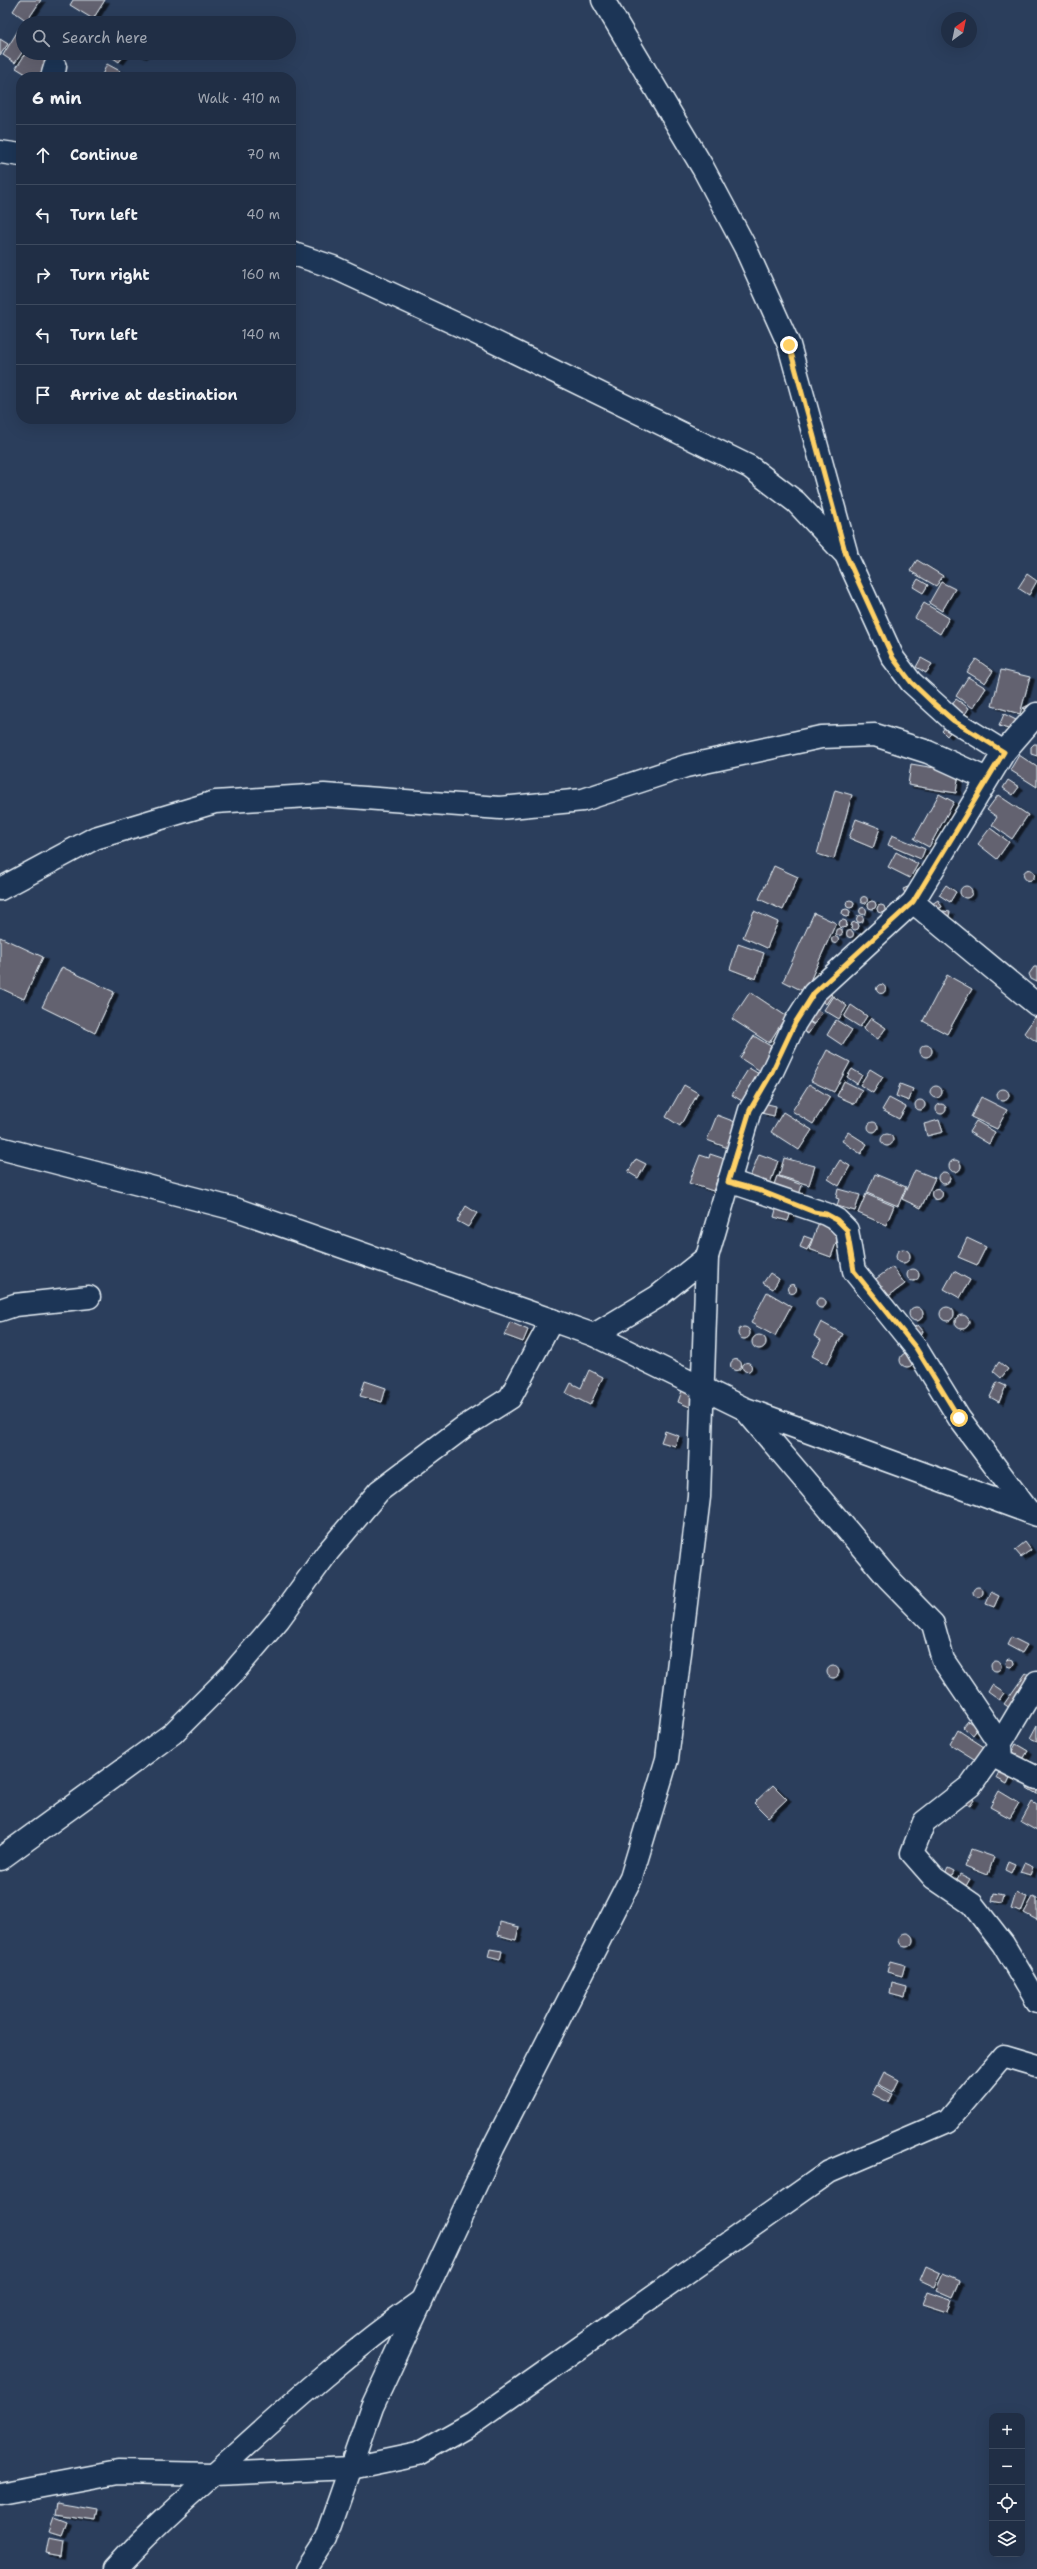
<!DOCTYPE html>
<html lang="en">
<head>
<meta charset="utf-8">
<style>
  body { margin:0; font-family:"Shantell Sans",sans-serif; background:#2d3a50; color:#f1f3f6 }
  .controls { position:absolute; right:12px; bottom:12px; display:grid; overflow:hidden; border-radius:8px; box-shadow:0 4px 16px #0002 }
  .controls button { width:36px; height:36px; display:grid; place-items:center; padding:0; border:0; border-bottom:1px solid #3d4a5e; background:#202e45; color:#f1f3f6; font:20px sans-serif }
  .compass { position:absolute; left:941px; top:12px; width:36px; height:36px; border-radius:50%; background:#202e45; box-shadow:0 4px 16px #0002; rotate:33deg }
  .stop { position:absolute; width:12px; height:12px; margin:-9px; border:3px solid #ffd166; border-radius:50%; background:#fff }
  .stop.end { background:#ffd166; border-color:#fff; box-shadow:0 1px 4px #0008 }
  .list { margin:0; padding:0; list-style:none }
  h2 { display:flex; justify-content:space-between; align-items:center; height:52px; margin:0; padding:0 16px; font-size:17px }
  h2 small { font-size:13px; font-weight:400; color:#a2a8b3 }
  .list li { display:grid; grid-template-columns:26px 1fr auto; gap:12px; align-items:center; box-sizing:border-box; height:60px; padding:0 16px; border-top:1px solid #3d4a5e }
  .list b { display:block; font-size:15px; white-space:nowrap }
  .list em { font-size:13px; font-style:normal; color:#a2a8b3 }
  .icon { flex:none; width:22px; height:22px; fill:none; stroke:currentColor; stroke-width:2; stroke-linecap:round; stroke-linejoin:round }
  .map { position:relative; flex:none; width:1037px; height:2569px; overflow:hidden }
  .search { position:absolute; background:#202e45; box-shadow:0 4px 16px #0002; left:16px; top:16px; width:280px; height:44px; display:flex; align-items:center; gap:10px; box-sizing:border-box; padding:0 14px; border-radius:22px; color:#a2a8b3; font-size:15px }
  .panel { position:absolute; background:#202e45; box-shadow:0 4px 16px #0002; left:16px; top:72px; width:280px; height:352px; border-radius:16px }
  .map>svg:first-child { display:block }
  .building { fill:#64626f; stroke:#e8f1f8; filter:url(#shadow) }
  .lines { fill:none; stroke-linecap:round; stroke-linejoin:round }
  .minor-casing { stroke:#e8f1f8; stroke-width:25 }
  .minor { stroke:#1d3557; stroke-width:22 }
  .route { stroke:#ffd166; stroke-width:5 }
</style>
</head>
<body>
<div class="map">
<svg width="1037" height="2569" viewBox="0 0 1037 2569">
  <defs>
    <filter id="shadow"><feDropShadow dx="4.5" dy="2.5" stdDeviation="0" flood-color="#0009"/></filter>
  </defs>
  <rect width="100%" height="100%" fill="#2b3e5c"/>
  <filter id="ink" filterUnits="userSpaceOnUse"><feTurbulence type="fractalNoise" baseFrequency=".025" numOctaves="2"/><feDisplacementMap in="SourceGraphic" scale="8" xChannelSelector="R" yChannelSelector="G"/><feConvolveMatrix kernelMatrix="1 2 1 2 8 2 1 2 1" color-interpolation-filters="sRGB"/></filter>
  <g filter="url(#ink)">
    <!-- building -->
    <g class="building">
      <polygon points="20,0 41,0 27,21 13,11"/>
      <polygon points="73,0 105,0 93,19 70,5"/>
      <polygon points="19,29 23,32 23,51 15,63 3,55"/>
      <polygon points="0,39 8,44 0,55"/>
      <polygon points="26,53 42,53 52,59 41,77 31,77 16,68"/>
      <polygon points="106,53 126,53 119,62"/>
      <polygon points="136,53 147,53 142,56"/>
      <polygon points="107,64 120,71 117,77 101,77"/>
      <polygon points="131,74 135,77 124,77 127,75"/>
      <polygon points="917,560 943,576 936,586 910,571"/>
      <polygon points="1027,574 1037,581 1029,595 1018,588"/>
      <polygon points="918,579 928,585 923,593 913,587"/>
      <polygon points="941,582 955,589 942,611 929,603"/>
      <polygon points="924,603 949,618 940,634 915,618"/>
      <polygon points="921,658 932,664 926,673 916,667"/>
      <polygon points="976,659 993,671 985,683 967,672"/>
      <polygon points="1001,670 1030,677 1020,714 992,706"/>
      <polygon points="968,677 986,688 973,708 956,696"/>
      <polygon points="956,699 969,708 960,722 947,713"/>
      <polygon points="1029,705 1032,707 1027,714 1023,708"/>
      <polygon points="1004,714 1018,721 1014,731 999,726"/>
      <polygon points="946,726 952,730 947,736 942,731"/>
      <polygon points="1034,744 1037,744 1037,756 1031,754 1031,747"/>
      <polygon points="1019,755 1037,767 1037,787 1010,770"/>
      <polygon points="911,764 959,772 956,793 908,785"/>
      <polygon points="1008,780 1019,787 1013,795 1003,788"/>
      <polygon points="835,790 852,795 834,859 817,854"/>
      <polygon points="939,794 954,802 929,847 914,839"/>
      <polygon points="998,795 1028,815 1012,839 992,825 997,817 987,810"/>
      <polygon points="856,819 880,828 873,848 849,838"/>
      <polygon points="990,828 1009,842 997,859 978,844"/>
      <polygon points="892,835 925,849 921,859 888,845"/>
      <polygon points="896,852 918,864 910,878 888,867"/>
      <polygon points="774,866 798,877 783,910 759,899"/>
      <polygon points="918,869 922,869 918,879 915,876"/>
      <circle cx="1029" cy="875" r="5.5"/>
      <polygon points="946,885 956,892 950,902 939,895"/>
      <polygon points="910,886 906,896 903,889"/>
      <circle cx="966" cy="892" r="6"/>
      <circle cx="864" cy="900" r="3.5"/>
      <polygon points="938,900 942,907 935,910 932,904"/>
      <circle cx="850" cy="904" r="4"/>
      <circle cx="872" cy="905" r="4"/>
      <circle cx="881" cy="909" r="4"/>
      <circle cx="863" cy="911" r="3.5"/>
      <circle cx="846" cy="913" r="4"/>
      <polygon points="754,911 778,922 767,948 743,937"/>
      <polygon points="943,911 950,912 948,919 941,914"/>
      <polygon points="814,913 836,923 805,992 783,981"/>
      <circle cx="860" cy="919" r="3.5"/>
      <circle cx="843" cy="924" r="4"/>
      <circle cx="855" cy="926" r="4"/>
      <circle cx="839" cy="932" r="3.5"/>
      <circle cx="850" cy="934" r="3.5"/>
      <circle cx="835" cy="940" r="3.5"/>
      <polygon points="0,937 43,957 24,999 0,988"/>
      <polygon points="738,944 764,953 756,979 730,969"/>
      <polygon points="62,967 114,992 95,1033 42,1007"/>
      <polygon points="1034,967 1037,967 1037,982 1031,979 1029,974"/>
      <polygon points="947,975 972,989 947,1034 923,1021"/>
      <circle cx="881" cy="989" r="4.5"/>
      <polygon points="822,988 832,995 826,1004 816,997"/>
      <polygon points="750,992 786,1016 769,1043 732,1019"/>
      <polygon points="833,996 847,1006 839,1019 824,1010"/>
      <polygon points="851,1005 867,1016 860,1027 844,1017"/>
      <polygon points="811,1006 822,1013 814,1024 804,1018"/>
      <polygon points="1035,1017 1037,1019 1037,1042 1024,1033"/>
      <polygon points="871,1018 886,1028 878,1039 863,1029"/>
      <polygon points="806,1020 814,1025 808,1034 800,1029"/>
      <polygon points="836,1020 852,1030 842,1045 827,1035"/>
      <polygon points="754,1036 777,1050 762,1072 740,1058"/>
      <circle cx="926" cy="1051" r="6"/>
      <polygon points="827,1050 850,1062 834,1092 811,1081"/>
      <polygon points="749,1068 764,1077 747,1104 732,1095"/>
      <polygon points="852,1069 862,1075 857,1084 847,1077"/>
      <polygon points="870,1069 883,1077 873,1093 860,1085"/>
      <polygon points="844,1081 862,1090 855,1104 837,1096"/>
      <polygon points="809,1084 830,1097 813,1124 792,1111"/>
      <polygon points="900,1084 913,1089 909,1101 896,1096"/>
      <polygon points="684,1085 698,1093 680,1126 666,1117"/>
      <circle cx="936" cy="1092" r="6"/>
      <circle cx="1003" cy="1095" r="6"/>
      <polygon points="981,1097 1007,1110 997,1129 971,1117"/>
      <polygon points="889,1098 906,1107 899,1119 882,1110"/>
      <circle cx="920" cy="1105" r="5"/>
      <polygon points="763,1103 776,1106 774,1116 761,1113"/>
      <circle cx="941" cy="1109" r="5"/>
      <polygon points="783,1112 812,1130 799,1150 771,1132"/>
      <polygon points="717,1115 738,1123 728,1148 707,1140"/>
      <polygon points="939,1120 943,1132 927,1136 924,1124"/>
      <polygon points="976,1121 995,1132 989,1144 969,1132"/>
      <circle cx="873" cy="1127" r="5"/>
      <polygon points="848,1132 867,1144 861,1154 842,1141"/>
      <circle cx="887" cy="1140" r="6"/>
      <polygon points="710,1154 725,1159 713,1191 689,1183 700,1155 709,1158"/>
      <polygon points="759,1154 778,1161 768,1189 748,1182"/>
      <polygon points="784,1158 815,1166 809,1185 779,1176"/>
      <polygon points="636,1159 646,1164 638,1178 628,1172"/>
      <circle cx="955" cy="1166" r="6"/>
      <polygon points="840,1160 850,1166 839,1186 828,1179"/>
      <polygon points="915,1170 935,1178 921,1208 902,1199"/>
      <circle cx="944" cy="1178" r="6"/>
      <polygon points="875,1174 906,1187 898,1206 867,1193"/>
      <polygon points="777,1176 802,1185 797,1202 771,1193"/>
      <circle cx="937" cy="1194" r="5.5"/>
      <polygon points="838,1189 860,1195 855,1211 837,1206 839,1199 836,1198"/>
      <polygon points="866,1194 894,1206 886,1225 858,1213"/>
      <polygon points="778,1202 793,1206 788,1221 774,1217"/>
      <polygon points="466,1206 477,1213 468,1227 457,1221"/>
      <polygon points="819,1222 841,1230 831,1257 809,1249"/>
      <polygon points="804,1236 812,1239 807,1250 800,1247"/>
      <polygon points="967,1238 986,1247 977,1265 958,1257"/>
      <circle cx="903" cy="1256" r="7"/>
      <polygon points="892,1267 905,1284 886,1298 873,1281"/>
      <circle cx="913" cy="1275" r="6"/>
      <polygon points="954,1271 970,1280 960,1298 944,1289"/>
      <polygon points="770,1273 779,1279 773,1289 763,1283"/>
      <circle cx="792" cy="1289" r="4.5"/>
      <polygon points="767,1292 791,1306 775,1336 751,1323"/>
      <circle cx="821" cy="1303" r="5"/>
      <circle cx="947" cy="1314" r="7"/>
      <circle cx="916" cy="1314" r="7"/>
      <circle cx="962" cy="1322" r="7"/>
      <polygon points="510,1322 528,1330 523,1342 504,1335"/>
      <polygon points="821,1322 843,1334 827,1364 812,1356 821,1340 814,1336"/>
      <polygon points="918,1325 923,1331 920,1337 911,1329"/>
      <circle cx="744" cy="1333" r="6"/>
      <circle cx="759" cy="1342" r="7"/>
      <circle cx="907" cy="1360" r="7"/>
      <circle cx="736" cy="1365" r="5.5"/>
      <polygon points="999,1362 1008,1369 1001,1378 993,1371"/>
      <circle cx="747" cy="1367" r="4.5"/>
      <polygon points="589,1370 603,1377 590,1405 566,1393 571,1383 581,1388"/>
      <polygon points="365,1381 386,1388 382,1402 360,1396"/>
      <polygon points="997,1382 1006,1386 999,1402 990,1397"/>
      <polygon points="683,1388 695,1392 690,1407 678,1402"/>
      <polygon points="665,1431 679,1436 675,1446 661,1442"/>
      <polygon points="1025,1542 1031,1550 1021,1557 1015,1550"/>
      <circle cx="978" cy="1592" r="5"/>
      <polygon points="991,1592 999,1596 994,1607 986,1604"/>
      <polygon points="1011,1637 1027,1645 1022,1653 1007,1645"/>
      <circle cx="1010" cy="1663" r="4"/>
      <circle cx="996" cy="1666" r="5"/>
      <circle cx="833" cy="1672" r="6"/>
      <polygon points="1026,1673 1035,1679 1013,1710 1004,1704"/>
      <polygon points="992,1685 1004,1693 999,1700 988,1692"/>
      <polygon points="968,1721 978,1728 973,1735 963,1727"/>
      <polygon points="1037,1725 1037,1741 1030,1738"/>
      <polygon points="958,1730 987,1749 979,1762 950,1744"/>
      <polygon points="1016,1744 1028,1751 1022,1761 1010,1755"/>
      <polygon points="1002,1766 1013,1771 1007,1784 996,1778"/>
      <polygon points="1032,1780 1037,1783 1037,1794 1027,1788"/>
      <polygon points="773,1785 787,1799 768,1817 754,1803"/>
      <polygon points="999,1791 1019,1803 1010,1818 990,1807"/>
      <polygon points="969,1797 974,1800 970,1806 965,1803"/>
      <polygon points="1032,1802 1037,1805 1037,1831 1021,1822"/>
      <polygon points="971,1849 994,1857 988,1875 965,1866"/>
      <polygon points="1008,1861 1015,1864 1011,1873 1005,1870"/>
      <polygon points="1024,1863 1033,1867 1030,1875 1020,1872"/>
      <polygon points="948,1868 954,1871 950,1879 944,1876"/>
      <polygon points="960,1874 970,1879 963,1891 953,1886"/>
      <polygon points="994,1893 1004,1895 1002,1903 992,1901"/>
      <polygon points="1016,1893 1027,1897 1021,1912 1011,1909"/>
      <polygon points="1033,1897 1037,1899 1037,1920 1024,1913"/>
      <polygon points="500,1922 519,1927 516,1940 498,1935"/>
      <circle cx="906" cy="1940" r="7"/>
      <polygon points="490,1949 502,1951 500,1960 488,1957"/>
      <polygon points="890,1961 905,1965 902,1976 887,1972"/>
      <polygon points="892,1983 907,1987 905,1998 890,1994"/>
      <polygon points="884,2072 899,2080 893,2092 878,2084"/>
      <polygon points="877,2085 892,2094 888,2102 872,2094"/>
      <polygon points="926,2266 941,2273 935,2287 920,2280"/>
      <polygon points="944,2274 960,2281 953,2297 937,2290"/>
      <polygon points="927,2291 951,2299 947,2312 922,2304"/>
      <polygon points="57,2502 97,2509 95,2520 55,2514"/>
      <polygon points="54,2517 67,2522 62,2535 49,2531"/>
      <polygon points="49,2537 64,2540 62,2556 46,2553"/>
    </g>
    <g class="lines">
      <!-- minor casing -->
      <g class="minor-casing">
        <g id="minor">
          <polyline points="603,0 703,168 745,247 789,345 846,552"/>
          <polyline points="52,77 55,67"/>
          <polyline points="0,152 21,155"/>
          <polyline points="291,253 333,267 478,334 750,467 796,502 846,555 893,658 911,682 954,721 1004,752"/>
          <polyline points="0,889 95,838 215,802 324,795 500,808 583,800 686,766 821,737 875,735 928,752 987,779"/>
          <polyline points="913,902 1037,1005"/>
          <polyline points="0,1148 235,1209 594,1335 743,1408 1037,1515"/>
          <polyline points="729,1181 826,1214 837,1220 847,1230 854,1271 916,1348 959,1418 1029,1512"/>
          <polyline points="0,1310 15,1305 89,1297"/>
          <polyline points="594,1335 657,1297 707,1257"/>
          <polyline points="746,1411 887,1577 933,1624 943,1660 1000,1744 970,1786 924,1822 912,1853 934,1878 972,1904 1003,1944 1037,2001"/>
          <polyline points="1037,1682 1000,1744 1001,1760 1037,1778"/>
          <polyline points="0,1859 173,1733 231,1675 279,1619 327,1553 379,1491 464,1427 510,1398 552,1320"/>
          <polyline points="0,2494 118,2472 214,2474 351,2468 418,2454 473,2423 829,2172 948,2121 1003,2056 1037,2066"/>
          <path d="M 115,2569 C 152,2528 193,2493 234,2456 C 293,2402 355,2347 421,2301"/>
          <polyline points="306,2569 326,2538 372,2407 493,2148 631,1878 667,1759 699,1497 707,1257 750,1110 770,1076 795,1023 814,993 913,902 1004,752 1037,714"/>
        </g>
      </g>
      <!-- minor -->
      <use href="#minor" class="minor"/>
    </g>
  </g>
  <g class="lines" filter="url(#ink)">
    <!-- route -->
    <polyline class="route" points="789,345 846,555 893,658 911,682 932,702 954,721 1004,752 913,902 814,993 795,1023 770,1076 750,1110 728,1182 761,1191 814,1212 826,1214 837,1220 847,1230 854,1271 916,1348 959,1418"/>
  </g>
</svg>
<div class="controls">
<button>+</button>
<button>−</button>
<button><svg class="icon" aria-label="locate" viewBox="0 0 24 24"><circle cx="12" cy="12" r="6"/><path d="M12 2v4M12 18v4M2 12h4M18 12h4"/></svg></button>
<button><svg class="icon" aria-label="layers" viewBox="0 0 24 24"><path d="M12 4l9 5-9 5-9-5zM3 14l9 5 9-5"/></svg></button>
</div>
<svg class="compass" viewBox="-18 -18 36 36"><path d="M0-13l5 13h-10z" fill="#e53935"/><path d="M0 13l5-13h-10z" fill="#a2a8b3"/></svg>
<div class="stop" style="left:959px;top:1418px"></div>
<div class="stop end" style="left:789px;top:345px"></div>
<div class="search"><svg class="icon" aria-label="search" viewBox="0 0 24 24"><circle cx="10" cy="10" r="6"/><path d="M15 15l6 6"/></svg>Search here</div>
<section class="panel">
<h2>6 min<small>Walk · 410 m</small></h2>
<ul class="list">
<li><svg class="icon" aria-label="ahead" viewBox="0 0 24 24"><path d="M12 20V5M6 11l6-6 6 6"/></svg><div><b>Continue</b></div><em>70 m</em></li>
<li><svg class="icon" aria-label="left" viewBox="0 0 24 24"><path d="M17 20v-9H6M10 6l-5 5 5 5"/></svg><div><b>Turn left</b></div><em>40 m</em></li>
<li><svg class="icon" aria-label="right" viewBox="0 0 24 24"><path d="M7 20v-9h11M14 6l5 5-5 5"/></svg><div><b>Turn right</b></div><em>160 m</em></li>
<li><svg class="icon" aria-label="left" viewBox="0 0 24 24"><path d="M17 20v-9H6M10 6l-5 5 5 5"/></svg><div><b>Turn left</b></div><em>140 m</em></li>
<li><svg class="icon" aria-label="arrive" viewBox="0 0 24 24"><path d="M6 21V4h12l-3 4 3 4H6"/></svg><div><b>Arrive at destination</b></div></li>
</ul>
</section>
</div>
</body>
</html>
